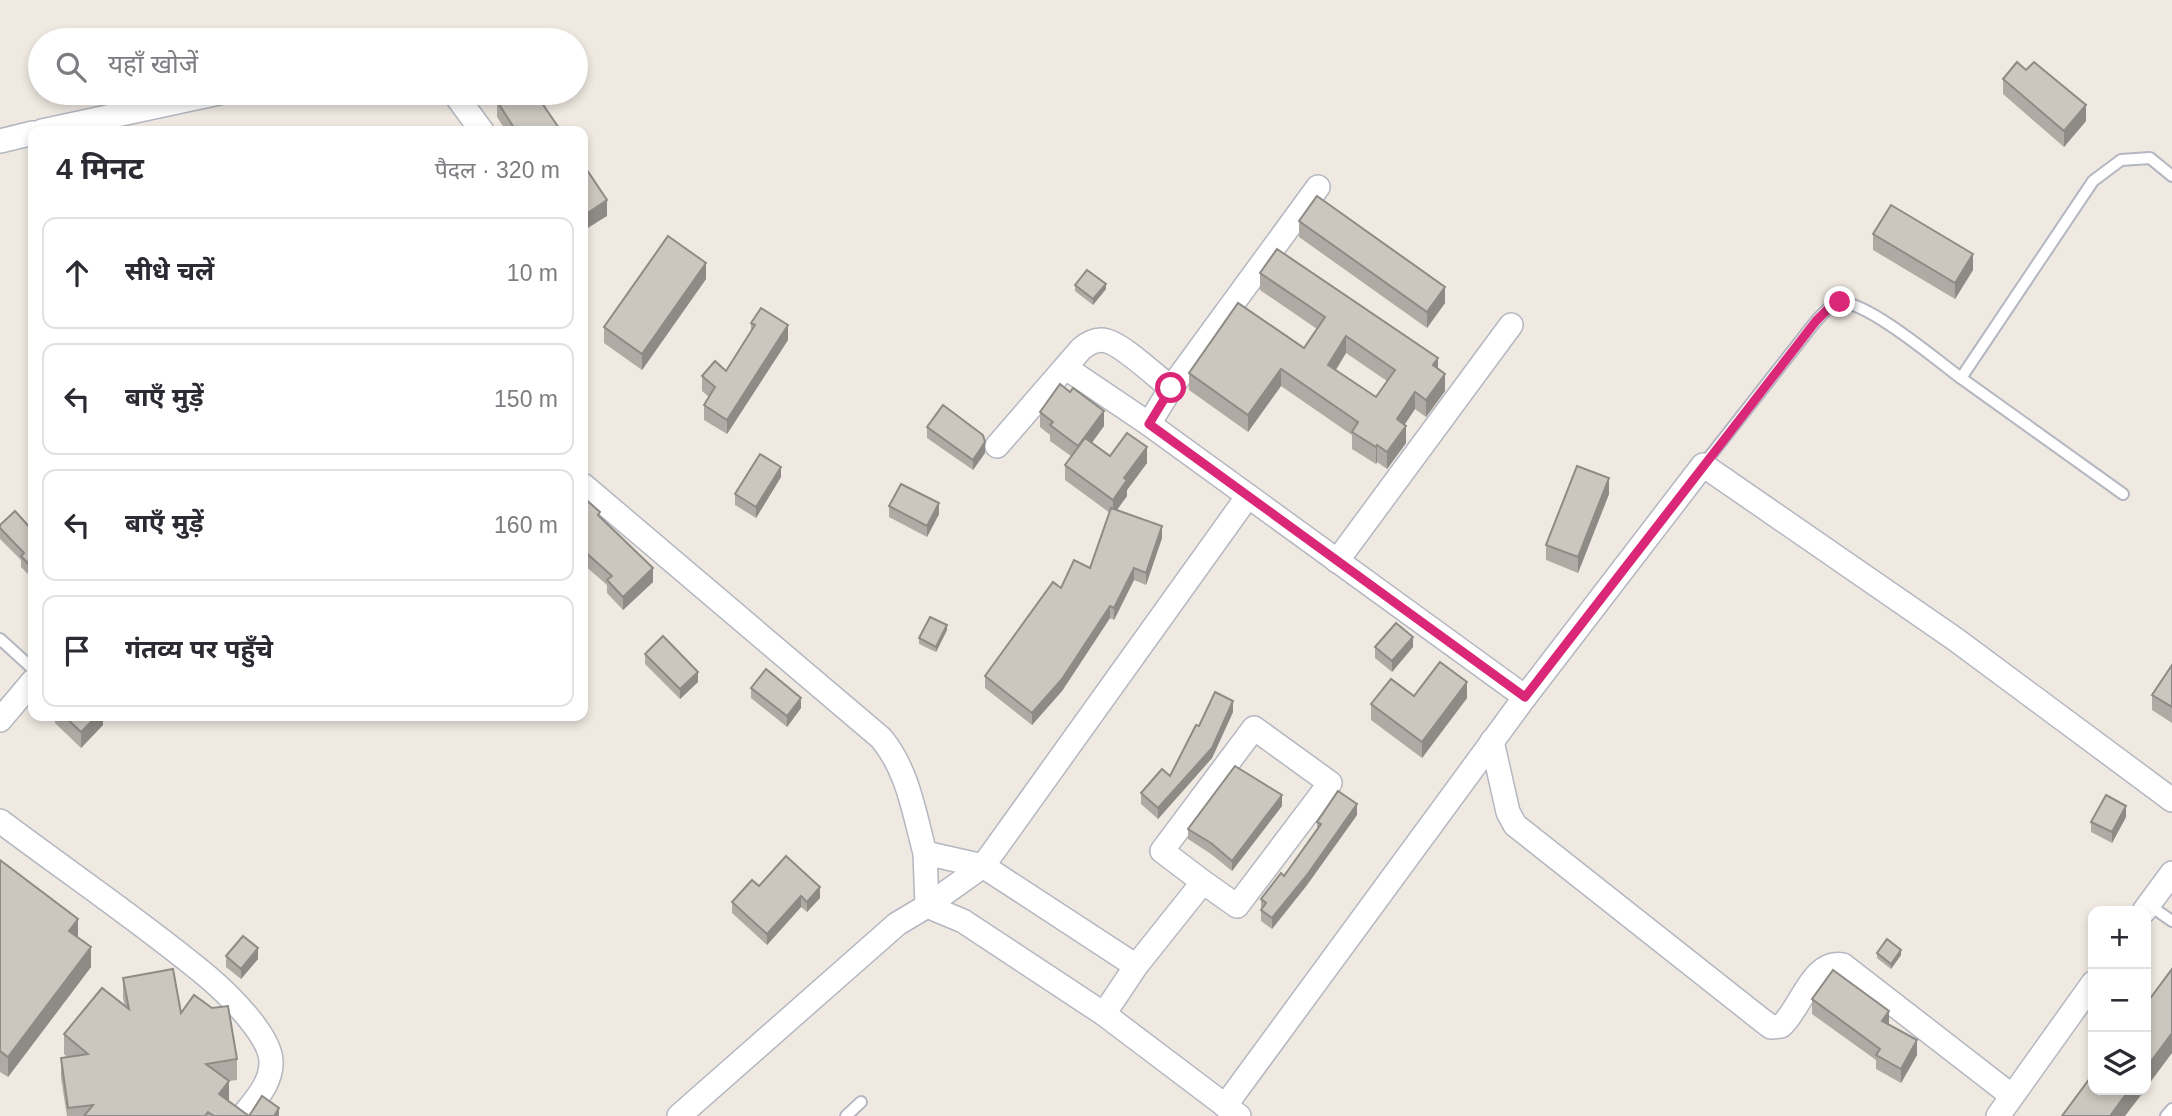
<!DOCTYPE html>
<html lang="hi">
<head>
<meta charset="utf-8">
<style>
  body { margin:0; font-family:Helvetica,"Noto Sans Devanagari",sans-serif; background:#f2f2f3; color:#2b2b33 }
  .controls { position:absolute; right:21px; bottom:21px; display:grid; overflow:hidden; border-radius:14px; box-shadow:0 4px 10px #0003 }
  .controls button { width:63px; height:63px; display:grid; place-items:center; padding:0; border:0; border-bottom:2px solid #e1e1e2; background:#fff; color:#2b2b33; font:35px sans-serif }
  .stop { position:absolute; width:21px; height:21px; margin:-16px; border:5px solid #db2777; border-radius:50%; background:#fff }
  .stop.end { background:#db2777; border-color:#fff; box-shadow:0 2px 7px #0008 }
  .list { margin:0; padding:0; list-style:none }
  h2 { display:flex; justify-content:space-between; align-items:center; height:91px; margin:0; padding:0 28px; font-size:30px }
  h2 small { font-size:23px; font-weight:400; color:#7c7c81 }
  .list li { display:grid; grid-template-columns:46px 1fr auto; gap:21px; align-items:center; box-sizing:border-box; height:112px; margin:0 14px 14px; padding:0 14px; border:2px solid #e1e1e2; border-radius:14px }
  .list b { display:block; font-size:26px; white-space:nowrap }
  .list em { font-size:23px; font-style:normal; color:#7c7c81 }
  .icon { flex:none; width:38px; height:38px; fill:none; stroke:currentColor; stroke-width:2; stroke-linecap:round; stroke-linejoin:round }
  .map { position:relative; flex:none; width:2172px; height:1116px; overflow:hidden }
  .search { position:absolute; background:#fff; box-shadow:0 4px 10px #0003; left:28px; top:28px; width:560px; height:77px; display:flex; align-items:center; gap:18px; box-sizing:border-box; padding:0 24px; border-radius:38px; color:#7c7c81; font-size:26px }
  .panel { position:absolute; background:#fff; box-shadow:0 4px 10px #0003; left:28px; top:126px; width:560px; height:595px; border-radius:14px }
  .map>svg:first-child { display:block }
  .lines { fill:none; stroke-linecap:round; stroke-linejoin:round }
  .lane-casing { stroke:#b4b7c1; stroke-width:14 }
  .street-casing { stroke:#b4b7c1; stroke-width:26 }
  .lane { stroke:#fff; stroke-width:10 }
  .street { stroke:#fff; stroke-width:23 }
  .wall { fill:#afaba4; fill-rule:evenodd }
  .shaded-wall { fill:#8e8b86 }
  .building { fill:#cbc7bf; stroke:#8e8b86; stroke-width:2; fill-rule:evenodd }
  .route { stroke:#db2777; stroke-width:9 }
</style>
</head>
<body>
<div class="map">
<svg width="2172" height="1116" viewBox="0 0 2172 1116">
  <rect width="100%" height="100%" fill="#efe9e1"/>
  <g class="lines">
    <!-- lane casing -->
    <g class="lane-casing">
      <g id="lane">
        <path d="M 1703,465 L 1816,321 C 1823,314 1831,303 1842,303 C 1868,302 1938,361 1961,378"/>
        <polyline points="2123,494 1961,378 2093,181 2121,160 2150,158 2172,176"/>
        <polyline points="0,639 33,669"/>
        <polyline points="2149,905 2172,921"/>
        <polyline points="846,1116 861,1102"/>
        <polyline points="2166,1116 2172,1109"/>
      </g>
    </g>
    <!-- street casing -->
    <g class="street-casing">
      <g id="street">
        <polyline points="454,93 482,131"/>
        <polyline points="42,131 219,93"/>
        <polyline points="0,141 33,133"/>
        <polyline points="1066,368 1149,424 1525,697"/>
        <polyline points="1149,424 1171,388 1318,187"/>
        <path d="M 997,446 L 1081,349 C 1088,343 1097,338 1107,341 C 1123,345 1157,377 1171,388"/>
        <path d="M 583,485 L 881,738 C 908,770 914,813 925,853"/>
        <polyline points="1337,561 1511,325"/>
        <polyline points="0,720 33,681"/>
        <path d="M 1492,741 L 1508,812 L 1515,825 L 1763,1021 L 1771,1027 L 1781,1026 C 1801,1009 1812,959 1843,965 L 2012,1096"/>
        <path d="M 0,821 C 69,873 142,922 208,977 C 228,994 270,1035 271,1061 C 272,1083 255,1100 243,1116"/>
        <polyline points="927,906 925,853 983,866 1136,966 1203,882 1237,906 1330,783 1254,728 1162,851 1203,882"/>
        <polyline points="927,906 983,866 1248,496"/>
        <polyline points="2144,911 2172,873"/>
        <polyline points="1104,1014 1136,966"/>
        <polyline points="1225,1106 1525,697 1703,465 1955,639 2172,800"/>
        <polyline points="679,1116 897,924 927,906 963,921 1104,1014 1239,1116"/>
        <polyline points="1998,1116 2093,983"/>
      </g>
    </g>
    <!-- lane -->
    <use href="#lane" class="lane"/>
    <!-- street -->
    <use href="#street" class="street"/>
  </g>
  <!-- wall -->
  <g class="wall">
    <polygon points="2003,79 2086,121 2064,147 2003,94"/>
    <polygon points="497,101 561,131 506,131 497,117"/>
    <polygon points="1299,221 1445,303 1427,328 1299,237"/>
    <polygon points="1873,234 1973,270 1955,299 1873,250"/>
    <path d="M 1260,273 L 1438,369 L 1445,391 L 1426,417 L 1415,409 L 1404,425 L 1406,443 L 1387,469 L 1377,462 L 1376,464 L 1352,449 L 1352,435 L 1281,386 L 1248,432 L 1189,390 L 1189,373 L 1304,348 L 1317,329 L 1260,290 ZM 1346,353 L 1387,381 L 1376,397 L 1336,370 Z"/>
    <polygon points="706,279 642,370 604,343 604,327"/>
    <polygon points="1075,285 1106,289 1093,305 1075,291"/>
    <polygon points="751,323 788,340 727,434 704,420 704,405 709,397 702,391 702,376 726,371 751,331"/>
    <polygon points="1040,412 1104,426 1092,443 1110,456 1147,463 1127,490 1127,496 1117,510 1162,538 1146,585 1134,580 1114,620 1110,618 1062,691 1032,725 985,688 985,676 1061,588 1090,568 1110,513 1065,480 1065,465 1071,456 1050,441 1050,435 1040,427"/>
    <polygon points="927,427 985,453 973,470 927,438"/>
    <polygon points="781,477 756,518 735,505 735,494"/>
    <polygon points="1609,494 1578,573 1546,560 1546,545"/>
    <polygon points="583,497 653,582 623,610 607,593 607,585 583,564"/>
    <polygon points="889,506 939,514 927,537 889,517"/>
    <polygon points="0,525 33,531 33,579 21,567 21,560 0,539"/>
    <polygon points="947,630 936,652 919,644 919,638"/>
    <polygon points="1375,647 1413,647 1392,672 1375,658"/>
    <polygon points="645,654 698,682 680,699 645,664"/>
    <polygon points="2172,665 2172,723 2152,710 2152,695"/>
    <polygon points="751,688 801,708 787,727 751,698"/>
    <polygon points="1414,696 1467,698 1422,758 1371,720 1371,704"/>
    <polygon points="1233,712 1212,758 1158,819 1141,804 1141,793 1170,776 1199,726"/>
    <polygon points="55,716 103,716 103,725 81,748 55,723"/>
    <polygon points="1282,806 1232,871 1211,854 1188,839 1188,829"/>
    <polygon points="1357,815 1307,885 1272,929 1261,921 1261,899 1284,876 1317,829 1317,822"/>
    <polygon points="2126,817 2112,843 2091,832 2091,822"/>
    <polygon points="0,860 78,937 91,967 8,1077 0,1072"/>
    <polygon points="759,886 820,898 807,912 801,907 767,945 732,913 732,902"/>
    <polygon points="1877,953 1901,955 1891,969 1877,958"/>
    <polygon points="226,956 258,959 241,979 226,967"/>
    <polygon points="123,978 181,1013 237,1059 237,1080 229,1081 228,1101 249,1116 279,1116 67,1116 61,1078 61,1058 67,1057 64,1054 64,1034 125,1006 123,998"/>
    <polygon points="1812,999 1889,1025 1917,1055 1901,1083 1876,1069 1876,1060 1812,1014"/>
  </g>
  <!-- shaded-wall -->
  <g class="shaded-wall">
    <polygon points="2086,105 2086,121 2064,147 2064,131"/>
    <polygon points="607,200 607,216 583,231 583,216"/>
    <polygon points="1973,254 1973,270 1955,299 1955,283"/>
    <polygon points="706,263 706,279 642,370 642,354"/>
    <polygon points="1106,284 1106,289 1093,305 1093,299"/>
    <polygon points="1445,287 1445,303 1427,328 1427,312"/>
    <polygon points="788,325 788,340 727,434 727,420"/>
    <polygon points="1346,336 1346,353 1328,382 1328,365"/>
    <polygon points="1438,358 1438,375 1433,365"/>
    <polygon points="1281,369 1281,386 1248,432 1248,415"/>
    <polygon points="1445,374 1445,391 1426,417 1426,400"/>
    <polygon points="1415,392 1415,409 1397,436 1397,419"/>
    <polygon points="1104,411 1104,426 1078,461 1078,446"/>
    <polygon points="1406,426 1406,443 1387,469 1387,452"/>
    <polygon points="985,442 985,453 973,470 973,460"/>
    <polygon points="1377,445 1377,462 1376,464 1376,447"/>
    <polygon points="1147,447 1147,463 1127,490 1127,496 1113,515 1113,500 1124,478"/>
    <polygon points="781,467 781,477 756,518 756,507"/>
    <polygon points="1609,478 1609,494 1578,573 1578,557"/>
    <polygon points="939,503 939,514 927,537 927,526"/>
    <polygon points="1162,526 1162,538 1146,585 1146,573"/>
    <polygon points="653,568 653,582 623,610 623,597"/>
    <polygon points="1134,568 1134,580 1114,620 1114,608"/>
    <polygon points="1110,606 1110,618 1062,691 1032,725 1032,713"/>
    <polygon points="947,625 947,630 936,652 936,647"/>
    <polygon points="1413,637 1413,647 1392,672 1392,661"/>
    <polygon points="698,672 698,682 680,699 680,689"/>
    <polygon points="1467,682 1467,698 1422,758 1422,742"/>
    <polygon points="801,698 801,708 787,727 787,716"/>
    <polygon points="1233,701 1233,712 1212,758 1158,819 1158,808"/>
    <polygon points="97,716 103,716 103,725 81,748 81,732"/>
    <polygon points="1282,795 1282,806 1232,871 1232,861"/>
    <polygon points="1357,804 1357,815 1307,885 1272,929 1272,918"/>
    <polygon points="2126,806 2126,817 2112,843 2112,832"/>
    <polygon points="820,887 820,898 807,912 807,902"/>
    <polygon points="801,896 801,907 767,945 767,934"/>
    <polygon points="78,919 78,939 69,931"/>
    <polygon points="91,947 91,967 8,1077 8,1057"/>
    <polygon points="258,948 258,959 241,979 241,969"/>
    <polygon points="1901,950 1901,955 1891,969 1891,964"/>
    <polygon points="1889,1011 1889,1025 1882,1021"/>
    <polygon points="2172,1033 2172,1053 2146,1088 2146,1068"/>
    <polygon points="1917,1040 1917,1055 1901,1083 1901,1069"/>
    <polygon points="229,1081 229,1101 219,1094"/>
    <polygon points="2129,1090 2145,1090 2125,1116 2110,1116"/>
    <polygon points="279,1108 279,1116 274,1116"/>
  </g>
  <!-- building -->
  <g class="building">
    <polygon points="2017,62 2026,70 2034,62 2086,105 2064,131 2003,79"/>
    <polygon points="510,93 535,93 561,131 516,131 497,101"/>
    <polygon points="583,164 607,200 583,216"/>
    <polygon points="1317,196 1445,287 1427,312 1299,221"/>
    <polygon points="1891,205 1973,254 1955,283 1873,234"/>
    <polygon points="668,236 706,263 642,354 604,327"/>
    <path d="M 1277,249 L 1438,358 L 1433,365 L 1445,374 L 1426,400 L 1415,392 L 1397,419 L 1406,426 L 1387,452 L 1377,445 L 1376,447 L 1352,432 L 1358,422 L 1281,369 L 1248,415 L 1189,373 L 1238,303 L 1304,348 L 1325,317 L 1260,273 ZM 1346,336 L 1395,370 L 1376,397 L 1328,365 Z"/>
    <polygon points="1087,270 1106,284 1093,299 1075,285"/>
    <polygon points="761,308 788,325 727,420 704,405 715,387 702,376 715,361 726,371 755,325 751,323"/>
    <polygon points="1060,384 1070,392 1073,388 1104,411 1078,446 1050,425 1053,422 1040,412"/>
    <polygon points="943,405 983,435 985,442 973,460 927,427"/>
    <polygon points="1127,433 1147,447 1124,478 1127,480 1113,500 1065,465 1085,438 1110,456"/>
    <polygon points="760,454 781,467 756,507 735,494"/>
    <polygon points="1577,466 1609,478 1578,557 1546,545"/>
    <polygon points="901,484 939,503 927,526 889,506"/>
    <polygon points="583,497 600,512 598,515 653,568 623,597 607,580 612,576 583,550"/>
    <polygon points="1111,508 1162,526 1146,573 1134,568 1114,608 1110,606 1062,679 1032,713 985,676 1053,582 1061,588 1074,560 1090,568"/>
    <polygon points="15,511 33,531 33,569 21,556 24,553 0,528 0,525"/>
    <polygon points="930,617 947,625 936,647 919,638"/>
    <polygon points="1396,623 1413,637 1392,661 1375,647"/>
    <polygon points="663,636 698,672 680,689 645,654"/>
    <polygon points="1440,662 1467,682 1422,742 1371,704 1391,679 1414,696"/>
    <polygon points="2172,665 2172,707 2152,695"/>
    <polygon points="766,669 801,698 787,716 751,688"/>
    <polygon points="1215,692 1233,701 1212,748 1158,808 1141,793 1162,769 1170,776 1196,725 1199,726"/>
    <polygon points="64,716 97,716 81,732"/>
    <polygon points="1235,766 1282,795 1232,861 1211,843 1188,829"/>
    <polygon points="1338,791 1357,804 1307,875 1272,918 1261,910 1266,903 1261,899 1281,873 1284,876 1321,824 1317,822"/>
    <polygon points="2106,795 2126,806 2112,832 2091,822"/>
    <polygon points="786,856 820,887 807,902 801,896 767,934 732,902 752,880 759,886"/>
    <polygon points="0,860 78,919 69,931 91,947 8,1057 0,1051"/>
    <polygon points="243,936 258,948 241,969 226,956"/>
    <polygon points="1887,939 1901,950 1891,964 1877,953"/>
    <polygon points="173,969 181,1013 194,995 212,1008 228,1006 237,1059 206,1064 229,1081 219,1094 249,1116 262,1096 279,1108 274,1116 214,1116 208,1112 205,1116 84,1116 93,1105 68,1108 61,1058 88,1054 64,1034 102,988 129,1009 123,978"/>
    <polygon points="2172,969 2172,1033 2146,1068 2146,1004"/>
    <polygon points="1833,970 1889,1011 1882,1021 1917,1040 1901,1069 1876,1055 1880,1049 1812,999"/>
    <polygon points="2093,1074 2093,1090 2129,1090 2110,1116 2062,1116"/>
  </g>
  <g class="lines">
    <!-- route -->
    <polyline class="route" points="1171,388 1149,424 1525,697 1816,321 1828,309 1840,302"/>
  </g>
</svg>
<div class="controls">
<button>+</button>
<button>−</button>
<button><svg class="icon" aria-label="layers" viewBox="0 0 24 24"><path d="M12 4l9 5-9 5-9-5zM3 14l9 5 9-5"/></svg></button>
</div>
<div class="stop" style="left:1171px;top:388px"></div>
<div class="stop end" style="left:1840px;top:302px"></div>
<div class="search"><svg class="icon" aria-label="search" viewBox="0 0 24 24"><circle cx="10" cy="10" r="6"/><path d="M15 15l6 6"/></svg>यहाँ खोजें</div>
<section class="panel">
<h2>4 मिनट<small>पैदल · 320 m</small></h2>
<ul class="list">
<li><svg class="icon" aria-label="ahead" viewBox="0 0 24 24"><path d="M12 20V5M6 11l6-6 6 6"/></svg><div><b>सीधे चलें</b></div><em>10 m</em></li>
<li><svg class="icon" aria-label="left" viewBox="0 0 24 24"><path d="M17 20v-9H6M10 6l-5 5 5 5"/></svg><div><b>बाएँ मुड़ें</b></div><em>150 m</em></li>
<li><svg class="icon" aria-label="left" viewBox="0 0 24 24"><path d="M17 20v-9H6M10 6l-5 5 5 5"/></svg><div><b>बाएँ मुड़ें</b></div><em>160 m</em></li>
<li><svg class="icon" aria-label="arrive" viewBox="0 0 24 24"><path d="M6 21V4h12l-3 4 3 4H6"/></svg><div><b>गंतव्य पर पहुँचे</b></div></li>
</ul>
</section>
</div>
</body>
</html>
